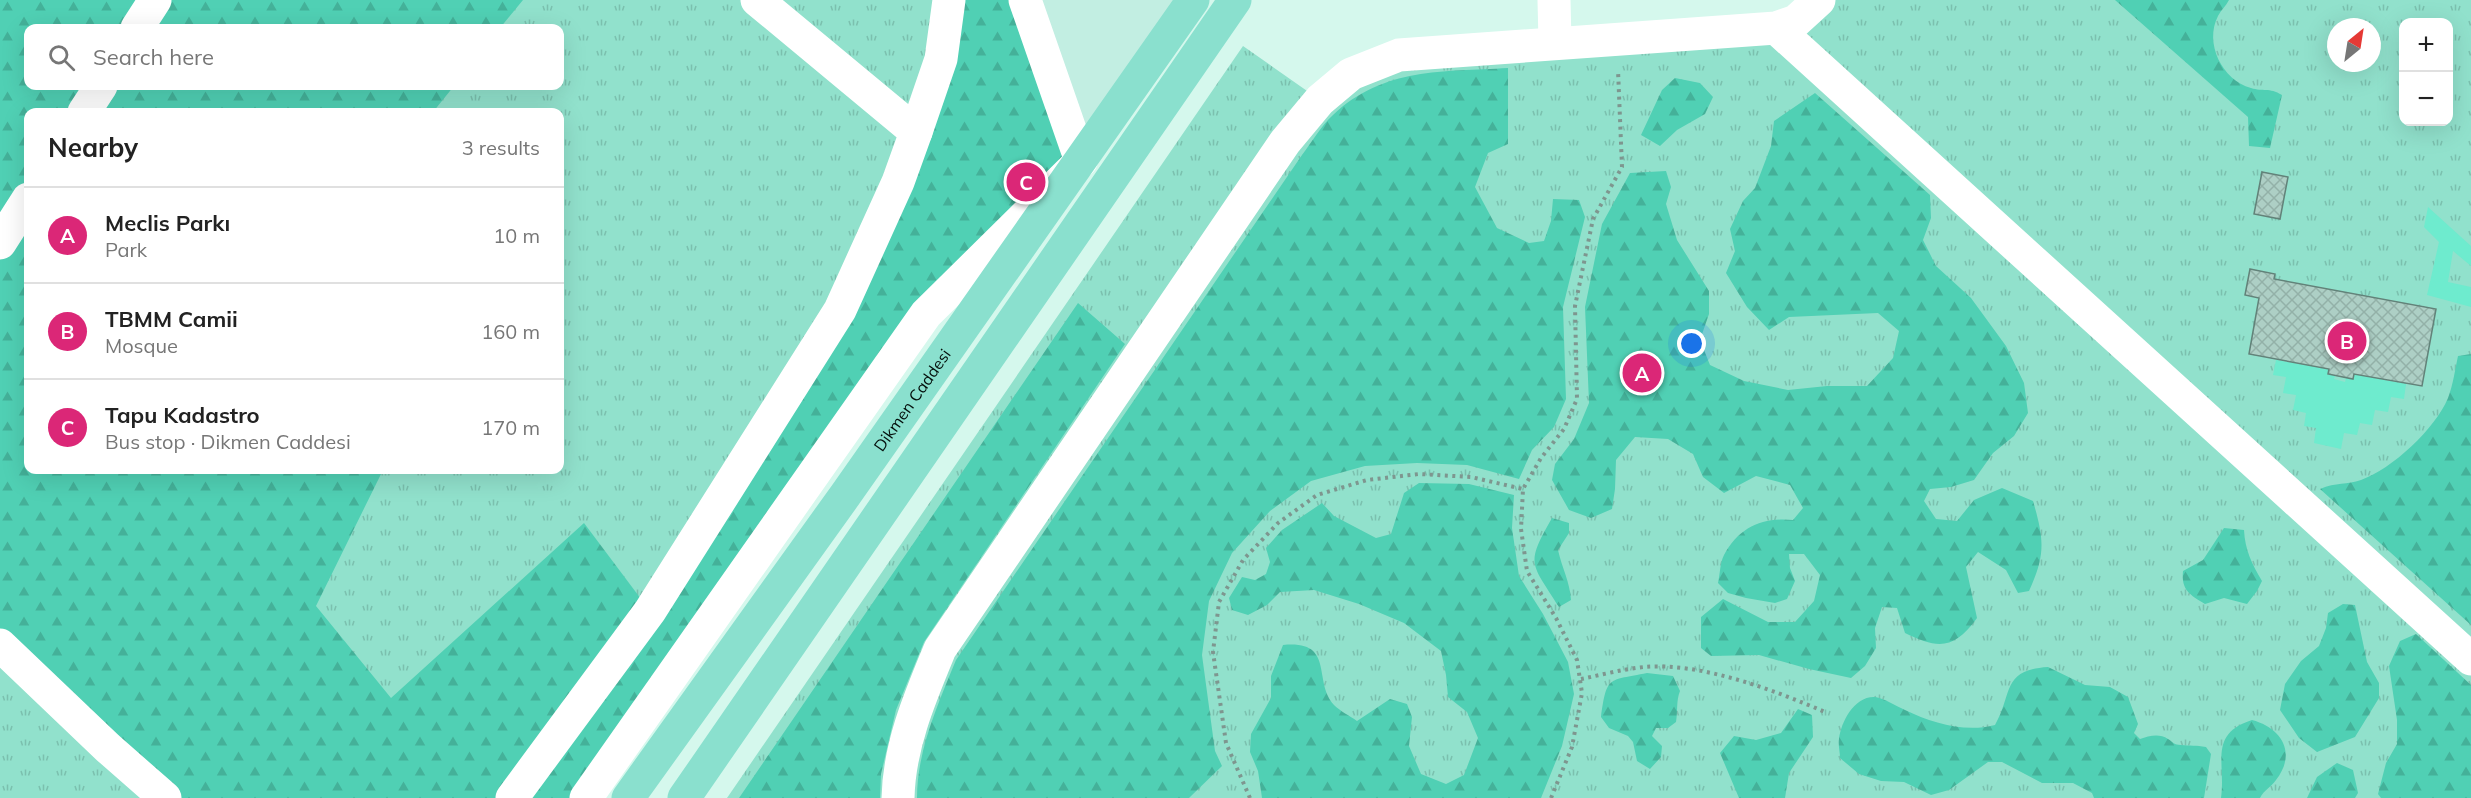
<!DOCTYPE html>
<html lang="en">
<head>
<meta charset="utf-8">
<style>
  body { margin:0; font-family:Mulish,sans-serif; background:#f6f6f6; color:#222 }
  .controls { position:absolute; right:18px; top:18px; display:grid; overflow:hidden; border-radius:12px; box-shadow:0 6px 24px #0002 }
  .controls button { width:54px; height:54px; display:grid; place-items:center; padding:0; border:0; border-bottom:2px solid #e0e0e0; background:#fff; color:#222; font:30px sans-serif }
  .compass { position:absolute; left:2327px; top:18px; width:54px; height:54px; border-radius:50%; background:#fff; box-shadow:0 6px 24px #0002; rotate:30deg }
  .you { position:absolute; left:1692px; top:344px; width:21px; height:21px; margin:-15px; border:4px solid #fff; border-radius:50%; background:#1a73e8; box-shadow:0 0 0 9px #1a73e833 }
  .badge { display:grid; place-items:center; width:39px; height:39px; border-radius:50%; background:#db2777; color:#fff; font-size:20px; font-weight:700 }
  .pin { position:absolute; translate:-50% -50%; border:3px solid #fff; box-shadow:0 2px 6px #0006 }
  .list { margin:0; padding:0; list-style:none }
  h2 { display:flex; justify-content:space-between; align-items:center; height:78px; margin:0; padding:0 24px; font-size:26px }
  h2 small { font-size:20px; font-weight:400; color:#767676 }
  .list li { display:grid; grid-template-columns:39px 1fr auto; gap:18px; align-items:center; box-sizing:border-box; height:96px; padding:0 24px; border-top:2px solid #e0e0e0 }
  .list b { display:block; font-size:22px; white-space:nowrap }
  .list p { margin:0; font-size:20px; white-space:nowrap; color:#767676 }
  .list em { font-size:20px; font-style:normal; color:#767676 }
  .icon { flex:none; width:33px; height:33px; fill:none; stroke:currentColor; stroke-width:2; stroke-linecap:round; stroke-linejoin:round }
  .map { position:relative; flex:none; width:2471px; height:798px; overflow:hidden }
  .search { position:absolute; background:#fff; box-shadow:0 6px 24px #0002; left:24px; top:24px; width:540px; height:66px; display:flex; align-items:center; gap:15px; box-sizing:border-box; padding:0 21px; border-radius:12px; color:#767676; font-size:22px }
  .panel { position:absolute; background:#fff; box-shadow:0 6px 24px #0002; left:24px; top:108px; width:540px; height:366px; border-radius:12px }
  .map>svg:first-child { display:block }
  .built { fill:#c2eee2 }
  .grass { fill:url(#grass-tufts); fill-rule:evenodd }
  .forest { fill:url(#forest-firs) }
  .water { fill:#6eebce }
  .building { fill:url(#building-cross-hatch); stroke:#628279; stroke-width:1.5 }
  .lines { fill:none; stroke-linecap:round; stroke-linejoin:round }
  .path { stroke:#7e968f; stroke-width:4; stroke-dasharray:3 4.5; stroke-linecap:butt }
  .minor { stroke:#fff; stroke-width:33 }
  .major { stroke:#8ae0ce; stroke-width:33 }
  .labels { text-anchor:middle; stroke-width:5; stroke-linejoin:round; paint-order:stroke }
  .street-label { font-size:16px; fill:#040e0b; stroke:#d5f8ed }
</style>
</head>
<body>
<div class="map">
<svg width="2471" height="798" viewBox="0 0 2471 798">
  <defs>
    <pattern id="grass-tufts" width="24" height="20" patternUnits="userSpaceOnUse" patternTransform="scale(1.5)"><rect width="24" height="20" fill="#91e1cc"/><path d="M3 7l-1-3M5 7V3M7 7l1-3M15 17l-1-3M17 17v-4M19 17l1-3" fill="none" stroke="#7bc0ae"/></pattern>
    <pattern id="forest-firs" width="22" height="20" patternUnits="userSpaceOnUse" patternTransform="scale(1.5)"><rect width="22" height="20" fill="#50d0b4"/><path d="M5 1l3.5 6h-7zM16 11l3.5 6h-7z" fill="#44b199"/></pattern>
    <pattern id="building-cross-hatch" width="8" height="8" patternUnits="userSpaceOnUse" patternTransform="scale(1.5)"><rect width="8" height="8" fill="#adcfc5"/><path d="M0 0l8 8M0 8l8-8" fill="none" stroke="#93b1a8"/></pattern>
  </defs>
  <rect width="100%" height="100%" fill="#d5f8ed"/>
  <!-- built -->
  <polygon class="built" points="1025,0 1193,0 1081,161"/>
  <!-- grass -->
  <g class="grass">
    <path d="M 0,0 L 1017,0 L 926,314 L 586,798 L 0,798 ZM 28,28 L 560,28 L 560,86 L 28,86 ZM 28,112 L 560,112 L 560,470 L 28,470 Z"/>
    <path d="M 1819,0 L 2471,0 L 2471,798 L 727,798 L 1243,46 L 1320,100 L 1351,74 L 1776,28 ZM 2404,22 L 2448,22 L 2448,122 L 2404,122 ZM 2336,27 L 2372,27 L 2372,63 L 2336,63 Z"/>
  </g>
  <!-- forest -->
  <g class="forest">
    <polygon points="0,0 523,0 500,28 28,28 28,86 454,86 433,112 28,112 28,470 383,470 316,606 391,698 584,523 650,611 840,310 949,0 1025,0 1081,161 926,314 586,798 165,798 0,645"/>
    <path d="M 2115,0 L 2229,0 C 2226,6 2221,10 2218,16 C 2204,43 2222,80 2251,88 C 2263,92 2269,87 2282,95 L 2270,148 L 2249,146 L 2248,117 Z"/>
    <path d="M 1508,68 L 1508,144 L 1488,153 L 1475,187 L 1497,228 L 1529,243 L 1544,241 L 1551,221 L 1553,199 L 1579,200 L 1585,217 L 1563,307 L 1566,399 L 1554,427 L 1532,450 L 1519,479 L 1467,465 L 1417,463 L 1365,466 L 1311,481 L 1270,511 L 1232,553 L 1209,601 L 1202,655 L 1215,751 L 1222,766 L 1189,798 L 917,798 C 917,750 938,704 956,660 L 1302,155 C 1312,142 1321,126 1333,115 C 1384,67 1443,72 1508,68 Z"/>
    <polygon points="1675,78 1700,83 1713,97 1705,114 1677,130 1660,146 1641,135 1662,90"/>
    <path d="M 1815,93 L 1930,195 L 1931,218 L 1923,240 L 1936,266 L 1971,298 L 2006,346 L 2024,383 L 2028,413 L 2014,436 L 1993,453 L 1974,480 L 1951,487 L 1930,489 L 1924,501 L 1936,519 L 1957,521 L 1974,500 L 2002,488 L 2033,501 C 2044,539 2046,554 2029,591 L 2018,593 L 2006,570 L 1978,552 L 1966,567 L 1977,618 C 1954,650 1938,649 1905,633 L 1897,608 L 1882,607 L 1875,628 L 1876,648 L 1865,666 L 1851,678 L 1809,669 L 1759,655 L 1711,656 L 1701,648 L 1701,617 L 1723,599 L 1768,622 L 1795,622 L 1814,601 L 1820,575 L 1804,554 L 1789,554 L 1790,568 L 1795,581 L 1787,599 L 1775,603 L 1746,598 L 1728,593 L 1718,583 C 1720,575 1720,562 1724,555 C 1739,527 1763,517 1793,520 L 1803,508 L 1790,485 L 1756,476 L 1724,493 L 1703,477 L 1693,454 L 1668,439 L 1635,437 L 1616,460 L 1615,489 L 1612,509 L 1591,518 L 1569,510 L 1552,480 L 1555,464 L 1574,439 L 1589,403 L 1585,307 L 1602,224 L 1630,173 L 1666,171 L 1671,187 L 1666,204 L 1677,240 L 1709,291 L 1709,314 L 1700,340 L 1710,365 L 1744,381 L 1788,390 L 1827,386 L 1867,386 L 1893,358 L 1899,331 L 1878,313 L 1789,317 L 1769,330 L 1747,307 L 1726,273 L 1735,251 L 1730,229 L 1743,201 L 1755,188 L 1771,146 L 1774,121 Z"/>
    <polygon points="1078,303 1125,344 924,642 896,710 881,774 880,798 739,798"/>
    <path d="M 2471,354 L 2471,625 L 2320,489 C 2336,482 2347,485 2361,480 C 2392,469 2435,429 2448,398 C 2453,385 2455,370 2458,356 Z"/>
    <path d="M 1419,483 L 1469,484 L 1514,495 L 1512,528 L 1519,576 L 1543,614 L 1568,662 L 1574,694 L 1562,746 L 1541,798 L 1262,798 L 1258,771 L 1250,752 L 1251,734 L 1271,698 L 1271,676 L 1283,645 C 1336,640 1312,681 1334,705 C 1340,711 1350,716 1357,721 L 1390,699 L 1407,704 L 1412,717 L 1409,746 L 1421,774 L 1446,784 L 1464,775 L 1478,738 L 1467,712 L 1448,697 L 1446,675 L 1441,651 L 1404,623 L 1359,604 L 1314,590 L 1280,592 L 1267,605 L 1248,615 L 1232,610 L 1229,598 L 1242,577 L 1255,580 L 1266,574 L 1270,562 L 1266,548 L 1282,530 L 1322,503 L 1334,516 L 1376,538 L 1391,534 L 1404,493 Z"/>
    <path d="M 1552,518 L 1569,523 L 1569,533 L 1558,550 C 1562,568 1570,582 1571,600 L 1559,607 C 1531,562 1525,565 1552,518 Z"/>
    <path d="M 2224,528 L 2244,530 C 2245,550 2252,564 2262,581 L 2257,591 L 2247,604 L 2224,598 L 2205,604 C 2190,595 2181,590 2183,571 L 2203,560 Z"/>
    <polygon points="2343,604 2355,605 2367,662 2379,683 2379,698 2355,737 2317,752 2299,738 2280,710 2285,684 2301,661 2319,646 2326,628 2328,613"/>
    <polygon points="2416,634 2471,685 2471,798 2381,798 2378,794 2386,763 2397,744 2397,720 2389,666 2400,641"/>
    <path d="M 2048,667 L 2085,685 L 2110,687 L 2128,697 L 2138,724 L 2134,733 L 2140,739 C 2149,736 2159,733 2168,739 C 2173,742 2174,745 2181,745 C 2190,746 2196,745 2206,747 L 2211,754 L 2204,798 L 2094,798 L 2092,793 L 2073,783 L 2042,783 L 2002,762 L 1988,762 L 1949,790 L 1931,795 L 1904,782 L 1881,781 L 1859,774 L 1840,758 C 1840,752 1838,745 1839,739 C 1841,722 1854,696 1875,697 C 1884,698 1896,706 1905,710 C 1932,723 1965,733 1995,725 C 2013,694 2001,670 2048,667 Z"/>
    <path d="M 1647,673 L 1673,676 L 1680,691 C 1676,701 1678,710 1676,722 L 1668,728 L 1656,728 L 1652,736 L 1662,746 L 1661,757 L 1650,769 L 1637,761 L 1633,742 L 1628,736 L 1609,728 L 1601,717 C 1607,675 1608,681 1647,673 Z"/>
    <polygon points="1798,709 1812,715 1813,737 1789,773 1785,798 1739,798 1720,753 1734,736 1756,740 1781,733"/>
    <path d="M 2252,720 C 2282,728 2297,753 2276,780 C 2271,787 2264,790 2260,798 L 2221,798 C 2226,763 2208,734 2252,720 Z"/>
    <polygon points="2337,763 2353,770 2358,793 2355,798 2307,798 2317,777"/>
  </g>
  <!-- water -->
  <g class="water">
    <polygon points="2428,207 2471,246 2471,266 2453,251 2448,282 2471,287 2471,307 2427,295 2439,242 2424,227"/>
    <polygon points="2276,360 2329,369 2328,374 2335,376 2334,379 2345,382 2346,378 2353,379 2354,374 2406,384 2404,399 2391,397 2388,412 2375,410 2372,425 2360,423 2357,435 2344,433 2341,449 2314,443 2316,428 2304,426 2306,413 2293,410 2296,395 2283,393 2286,377 2273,375"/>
  </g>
  <!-- building -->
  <g class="building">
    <polygon points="2262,172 2288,177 2280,219 2254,214"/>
    <polygon points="2250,269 2275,274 2274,279 2436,309 2422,386 2354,374 2353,379 2328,374 2329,369 2249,354 2259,298 2245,295"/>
  </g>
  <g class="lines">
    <!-- path -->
    <g class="path">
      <path d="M 1581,679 C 1601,675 1623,669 1644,667 C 1700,662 1774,690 1825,712"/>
      <polyline points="1250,798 1226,743 1213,652 1219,602 1243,560 1278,523 1317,495 1367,480 1419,474 1471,477 1523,489"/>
      <polyline points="1551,798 1572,747 1582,693 1577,660 1556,618 1527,571 1521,529 1523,489 1541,458 1564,429 1577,399 1575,306 1593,219 1622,167 1618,70"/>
    </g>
    <!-- minor -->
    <g class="minor">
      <polyline points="1554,0 1555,42"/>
      <polyline points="137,28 155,0"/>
      <polyline points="1776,28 2471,659"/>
      <polyline points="84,112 101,86"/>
      <polyline points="916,132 941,59 949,0"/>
      <polyline points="0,243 28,199"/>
      <polyline points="0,645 108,748 165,798"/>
      <polyline points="512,798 650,611 840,310 898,182 916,132 757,0"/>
      <polyline points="586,798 926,314 1081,161 1025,0"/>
      <path d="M 898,798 C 899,746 920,697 940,649 L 1285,142 L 1320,100 L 1351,74 L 1399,55 L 1776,28 L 1796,21 L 1819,0"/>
    </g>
    <!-- major -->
    <g class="major">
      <path id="s1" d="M 628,798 L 846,494 L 1193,0"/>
      <polyline points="684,798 1235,0"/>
    </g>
  </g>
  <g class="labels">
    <!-- street labels -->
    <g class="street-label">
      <text dy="6" stroke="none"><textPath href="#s1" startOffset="489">Dikmen Caddesi</textPath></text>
    </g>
  </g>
</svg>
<div class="controls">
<button>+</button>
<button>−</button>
</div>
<svg class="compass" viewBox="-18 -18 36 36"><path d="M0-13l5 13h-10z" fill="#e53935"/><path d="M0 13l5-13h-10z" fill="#767676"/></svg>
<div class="you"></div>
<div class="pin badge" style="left:1642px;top:373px">A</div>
<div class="pin badge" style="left:2347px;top:341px">B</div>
<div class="pin badge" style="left:1026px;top:182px">C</div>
<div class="search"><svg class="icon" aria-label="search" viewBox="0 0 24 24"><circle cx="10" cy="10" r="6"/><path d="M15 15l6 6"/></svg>Search here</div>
<section class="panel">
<h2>Nearby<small>3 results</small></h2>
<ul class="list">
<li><span class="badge">A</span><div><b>Meclis Parkı</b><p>Park</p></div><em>10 m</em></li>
<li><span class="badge">B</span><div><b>TBMM Camii</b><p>Mosque</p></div><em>160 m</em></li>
<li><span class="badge">C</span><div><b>Tapu Kadastro</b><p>Bus stop · Dikmen Caddesi</p></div><em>170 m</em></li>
</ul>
</section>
</div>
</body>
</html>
